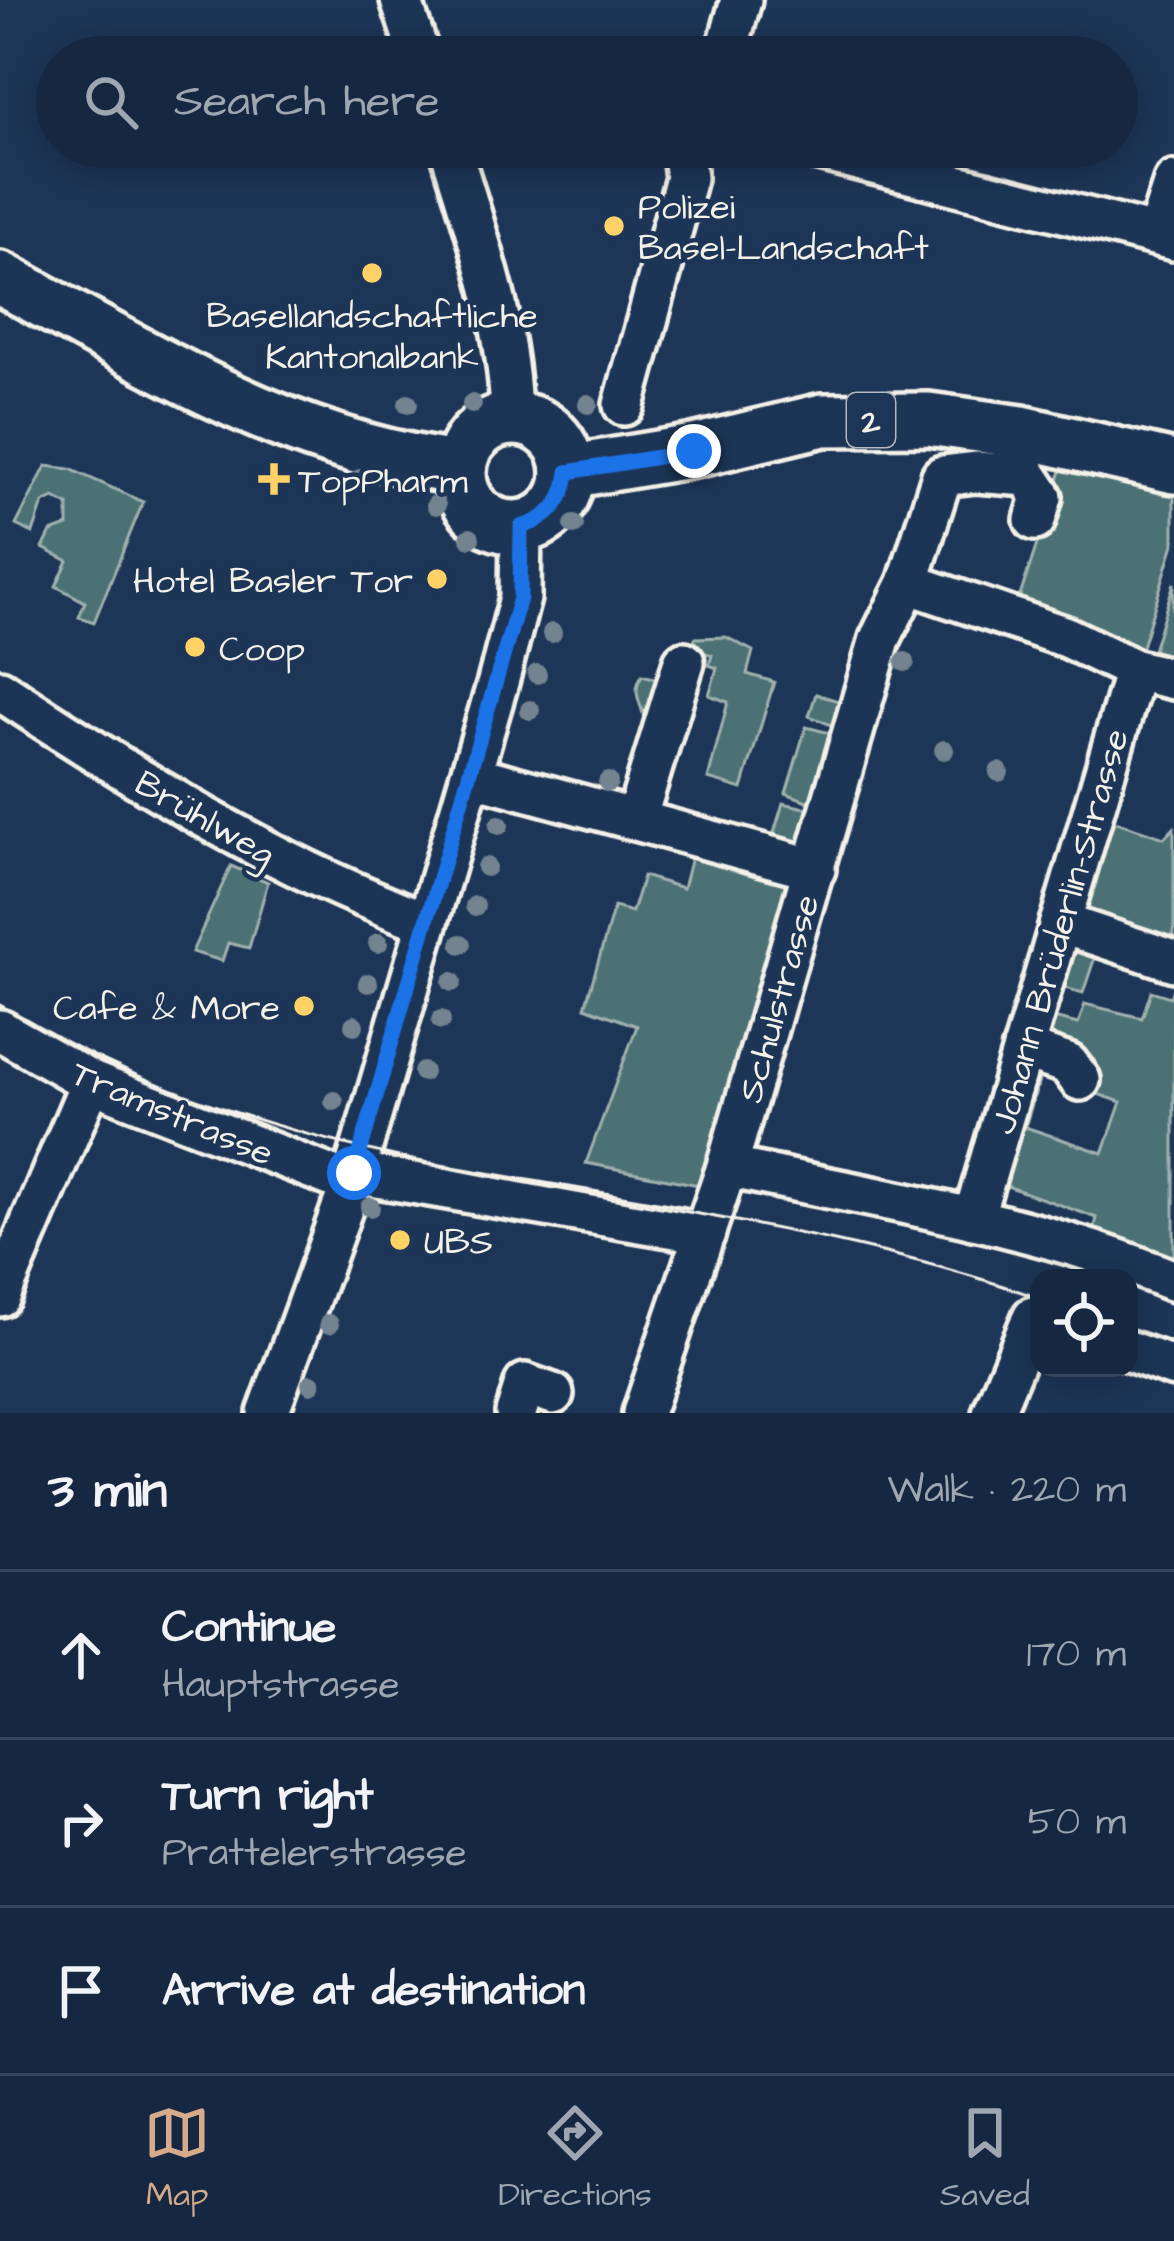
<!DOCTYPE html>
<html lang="en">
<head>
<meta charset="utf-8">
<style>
  body { margin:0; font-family:"Architects Daughter",sans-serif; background:#23344c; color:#f1f3f6 }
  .controls { position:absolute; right:36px; bottom:36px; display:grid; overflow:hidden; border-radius:24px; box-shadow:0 6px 30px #0003 }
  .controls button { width:108px; height:108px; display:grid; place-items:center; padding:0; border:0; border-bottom:3px solid #35445a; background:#162841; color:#f1f3f6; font:60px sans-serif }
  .stop { position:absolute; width:36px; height:36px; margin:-27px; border:9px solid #1a73e8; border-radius:50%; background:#fff }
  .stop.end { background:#1a73e8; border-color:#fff; box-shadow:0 3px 12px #0008 }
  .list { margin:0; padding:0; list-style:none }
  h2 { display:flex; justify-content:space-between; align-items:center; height:156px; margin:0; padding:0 48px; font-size:51px }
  h2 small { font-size:39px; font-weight:400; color:#9ea6b1 }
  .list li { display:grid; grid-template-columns:78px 1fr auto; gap:36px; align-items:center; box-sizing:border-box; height:168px; padding:0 48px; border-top:3px solid #35445a }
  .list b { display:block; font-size:45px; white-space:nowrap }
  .list p { margin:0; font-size:39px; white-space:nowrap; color:#9ea6b1 }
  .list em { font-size:39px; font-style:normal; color:#9ea6b1 }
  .icon { flex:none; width:66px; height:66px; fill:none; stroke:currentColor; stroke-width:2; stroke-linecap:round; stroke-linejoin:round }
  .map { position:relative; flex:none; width:1174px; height:1413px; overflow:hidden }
  .search { position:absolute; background:#162841; box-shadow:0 6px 30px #0003; left:36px; right:36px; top:36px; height:132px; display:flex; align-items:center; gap:30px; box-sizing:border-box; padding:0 42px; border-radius:66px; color:#9ea6b1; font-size:45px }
  .sheet { height:660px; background:#162841 }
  nav { display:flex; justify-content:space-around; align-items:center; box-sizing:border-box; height:168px; border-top:3px solid #35445a; background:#162841; font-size:33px; color:#9ea6b1 }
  nav a { display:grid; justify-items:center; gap:6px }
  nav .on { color:#d6ab8b }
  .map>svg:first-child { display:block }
  .green { fill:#4b7174; stroke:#a0b1ae; stroke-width:3 }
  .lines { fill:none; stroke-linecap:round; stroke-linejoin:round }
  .minor-casing { stroke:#f4f1e8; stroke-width:48 }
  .major-casing { stroke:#f4f1e8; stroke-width:60 }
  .minor { stroke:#1d3557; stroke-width:39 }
  .major { stroke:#1d3557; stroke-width:51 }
  .tram { stroke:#f4f1e8; stroke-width:3 }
  .tree { fill:#738490 }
  .route { stroke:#1a73e8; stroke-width:15 }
  .poi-dot { fill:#ffd166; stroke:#1d3557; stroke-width:4.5 }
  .labels { text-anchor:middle; stroke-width:9; stroke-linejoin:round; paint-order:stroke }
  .shield { fill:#1d3557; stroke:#b4b9bc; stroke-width:3 }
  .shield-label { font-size:33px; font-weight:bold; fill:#f4f1e8 }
  .poi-label { font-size:36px; fill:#f4f1e8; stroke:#1d3557; text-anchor:start }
  .street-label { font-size:36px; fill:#f4f1e8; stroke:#1d3557 }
</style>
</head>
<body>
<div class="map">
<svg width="1174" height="1413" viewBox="0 0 1174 1413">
  <rect width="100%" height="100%" fill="#1d3557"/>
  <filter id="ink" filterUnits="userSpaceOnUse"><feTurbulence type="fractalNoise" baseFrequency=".00833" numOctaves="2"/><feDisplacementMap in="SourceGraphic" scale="24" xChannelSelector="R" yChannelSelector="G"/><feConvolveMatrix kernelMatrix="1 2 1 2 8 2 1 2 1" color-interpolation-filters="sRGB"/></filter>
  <g filter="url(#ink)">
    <!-- green -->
    <g class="green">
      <polygon points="1063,465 1174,494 1174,544 1140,653 1016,608"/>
      <polygon points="46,466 70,469 143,502 94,622 79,617 85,602 56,586 68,561 43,548 51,532 68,526 68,505 54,498 43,503 33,533 16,525"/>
      <polygon points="1174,583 1171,656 1153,650"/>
      <polygon points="726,637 753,651 747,674 774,682 742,789 708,779 728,702 709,695 717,668 709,665 712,655 692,649 695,638"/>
      <path d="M 661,667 L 672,670 L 625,788 C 631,769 646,741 644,721 C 643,702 630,695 642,675 L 658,679 Z"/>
      <polygon points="816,694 848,704 843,730 809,716"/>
      <polygon points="806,727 842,736 820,806 786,793"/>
      <polygon points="783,803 819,811 798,845 771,843"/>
      <polygon points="1105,818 1164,838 1174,828 1174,952 1086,922 1078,898"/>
      <polygon points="704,851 789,880 793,887 704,1186 586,1163 637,1026 585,1007 614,907 632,912 643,876 683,888 691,857 699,861"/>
      <polygon points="231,866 268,882 249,948 228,943 222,961 192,952"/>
      <polygon points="1067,943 1158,965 1156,977 1095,957 1083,993 1057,986"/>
      <polygon points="1174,987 1174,1263 1093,1234 1097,1218 990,1180 1027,1075 1041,1075 1025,1127 1103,1153 1121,1102 1086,1090 1094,1060 1033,1038 1041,1015 1078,1024 1085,1004 1142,1018 1151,991 1170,997"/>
    </g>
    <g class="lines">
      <!-- minor casing -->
      <g class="minor-casing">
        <g id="minor">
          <polyline points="401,0 420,57"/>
          <polyline points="725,57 741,0"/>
          <path d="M 450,147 C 477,236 510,326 511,420"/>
          <polyline points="807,147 1174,240"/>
          <polyline points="1157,234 1174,182"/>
          <polyline points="624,405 686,178 682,147"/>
          <polyline points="908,583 1066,637 1135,670 973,1219"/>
          <polyline points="1135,670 1174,679"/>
          <path d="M 0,690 C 135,779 272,865 424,921"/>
          <polyline points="471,775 815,869"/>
          <polyline points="636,819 684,662"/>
          <polyline points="1060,923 1174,961"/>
          <polyline points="0,1030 91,1082 351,1184"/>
          <polyline points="1023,1049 1068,1064 1080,1080"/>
          <path d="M 727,1167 C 876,1199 1032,1222 1174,1281"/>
          <polyline points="354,1173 705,1233"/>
          <polyline points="0,1296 91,1082"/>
          <polyline points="1129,1351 1174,1367"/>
          <polyline points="268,1413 351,1184 498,682 520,598 521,527"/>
          <polyline points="516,1413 525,1384 553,1394"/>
          <polyline points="643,1413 727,1167 880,639 908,583 942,476 976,472 1028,476 1042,497 1035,520"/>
          <polyline points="993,1413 1033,1317 1039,1319"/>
        </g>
      </g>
      <!-- major casing -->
      <g class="major-casing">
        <g id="major">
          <path d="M 0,278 C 148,357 290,449 460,468"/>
          <circle cx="514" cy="473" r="54"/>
          <polyline points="568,472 694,451 823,420 928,419 1022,432 1174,467"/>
        </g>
      </g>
      <!-- minor -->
      <use href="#minor" class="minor"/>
      <!-- major -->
      <use href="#major" class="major"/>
      <!-- tram -->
      <g class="tram">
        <path d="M 0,1005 C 319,1202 697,1177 1039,1298"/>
        <polyline points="1129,1329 1174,1345"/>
      </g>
    </g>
    <!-- trees -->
    <g class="tree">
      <circle cx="408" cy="404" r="10"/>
      <circle cx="472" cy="404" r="10"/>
      <circle cx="588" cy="404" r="10"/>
      <circle cx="360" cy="479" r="10"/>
      <circle cx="436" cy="505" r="10"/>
      <circle cx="574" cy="525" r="10"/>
      <circle cx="470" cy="538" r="10"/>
      <circle cx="552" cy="633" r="10"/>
      <circle cx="905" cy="662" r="10"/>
      <circle cx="537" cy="674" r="10"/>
      <circle cx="530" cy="710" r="10"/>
      <circle cx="944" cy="750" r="10"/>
      <circle cx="999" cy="772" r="10"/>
      <circle cx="608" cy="782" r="10"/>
      <circle cx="499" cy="825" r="10"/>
      <circle cx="486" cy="867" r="10"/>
      <circle cx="475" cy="906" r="10"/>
      <circle cx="378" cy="943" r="10"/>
      <circle cx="461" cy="944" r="10"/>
      <circle cx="452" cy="982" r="10"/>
      <circle cx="368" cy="983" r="10"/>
      <circle cx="441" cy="1020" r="10"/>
      <circle cx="354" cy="1025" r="10"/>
      <circle cx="423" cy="1072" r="10"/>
      <circle cx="334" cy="1101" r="10"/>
      <circle cx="370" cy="1207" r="10"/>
      <circle cx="329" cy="1324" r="10"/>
      <circle cx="311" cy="1384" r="10"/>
    </g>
  </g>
  <g class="lines" filter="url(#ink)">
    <!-- route -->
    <path class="route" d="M 354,1173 L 520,598 L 521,527 C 550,519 565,502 568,472 L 694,451"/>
  </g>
  <!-- markers -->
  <g class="poi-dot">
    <circle cx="614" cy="226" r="12"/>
    <circle cx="372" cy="273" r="12"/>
    <path d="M268 461h12v12h12v12h-12v12h-12v-12h-12v-12h12z"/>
    <circle cx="437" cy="579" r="12"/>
    <circle cx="195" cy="647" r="12"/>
    <circle cx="304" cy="1006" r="12"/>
    <circle cx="400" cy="1240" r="12"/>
  </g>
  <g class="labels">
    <!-- shield labels -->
    <rect class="shield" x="847" y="393" width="48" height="54" rx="9"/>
    <g class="shield-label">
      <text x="871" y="432">2</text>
    </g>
    <!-- poi labels -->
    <g class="poi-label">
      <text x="638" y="218">Polizei<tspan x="638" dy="41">Basel-Landschaft</tspan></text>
      <text x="372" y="327" text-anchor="middle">Basellandschaftliche<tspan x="372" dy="41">Kantonalbank</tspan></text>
      <text x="298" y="492">TopPharm</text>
      <text x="413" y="592" text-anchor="end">Hotel Basler Tor</text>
      <text x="219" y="660">Coop</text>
      <text x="280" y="1019" text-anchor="end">Cafe &amp; More</text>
      <text x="424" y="1253">UBS</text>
    </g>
    <!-- street labels -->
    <g class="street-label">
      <text transform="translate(206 817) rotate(30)" y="13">Brühlweg</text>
      <text transform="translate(1058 931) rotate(-74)" y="13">Johann Brüderlin-Strasse</text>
      <text transform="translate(777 998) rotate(-74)" y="13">Schulstrasse</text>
      <text transform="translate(173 1112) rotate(23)" y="13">Tramstrasse</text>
    </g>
  </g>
</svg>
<div class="controls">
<button><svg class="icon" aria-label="locate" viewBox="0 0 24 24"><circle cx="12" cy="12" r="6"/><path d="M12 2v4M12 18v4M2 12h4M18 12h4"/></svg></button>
</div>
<div class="stop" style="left:354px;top:1173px"></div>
<div class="stop end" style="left:694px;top:451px"></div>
<div class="search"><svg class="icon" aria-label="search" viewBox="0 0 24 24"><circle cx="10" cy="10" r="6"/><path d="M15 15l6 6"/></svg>Search here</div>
</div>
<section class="sheet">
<h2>3 min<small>Walk · 220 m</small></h2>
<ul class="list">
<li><svg class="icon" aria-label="ahead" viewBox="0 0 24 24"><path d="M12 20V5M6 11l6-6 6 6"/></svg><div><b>Continue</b><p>Hauptstrasse</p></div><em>170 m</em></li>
<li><svg class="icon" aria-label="right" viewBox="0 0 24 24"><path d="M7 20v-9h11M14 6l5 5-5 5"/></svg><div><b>Turn right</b><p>Prattelerstrasse</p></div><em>50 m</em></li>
<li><svg class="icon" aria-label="arrive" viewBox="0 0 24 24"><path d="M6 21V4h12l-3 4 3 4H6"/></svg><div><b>Arrive at destination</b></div></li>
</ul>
</section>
<nav>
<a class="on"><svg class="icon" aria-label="map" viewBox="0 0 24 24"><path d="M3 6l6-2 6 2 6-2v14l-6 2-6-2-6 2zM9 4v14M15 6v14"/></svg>Map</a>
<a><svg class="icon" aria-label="directions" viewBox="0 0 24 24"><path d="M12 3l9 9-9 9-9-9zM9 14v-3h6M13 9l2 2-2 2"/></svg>Directions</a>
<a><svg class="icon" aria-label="saved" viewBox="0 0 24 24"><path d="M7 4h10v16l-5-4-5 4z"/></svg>Saved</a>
</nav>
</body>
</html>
